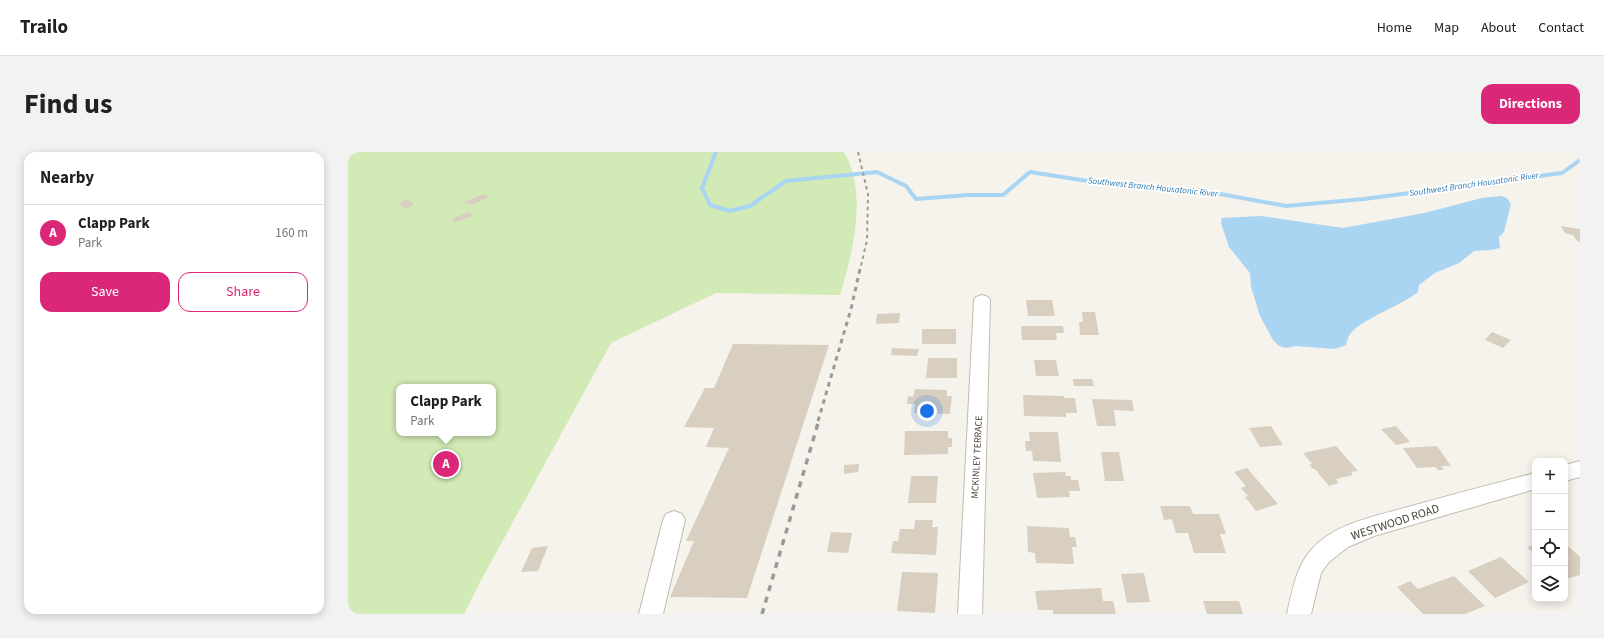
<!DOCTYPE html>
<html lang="en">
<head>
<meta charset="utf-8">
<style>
  body { margin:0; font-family:"Source Sans 3",sans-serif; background:#f2f2f2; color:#202124 }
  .controls { position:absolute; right:12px; bottom:12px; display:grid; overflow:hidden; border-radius:8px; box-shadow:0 2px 10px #0003 }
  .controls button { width:36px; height:36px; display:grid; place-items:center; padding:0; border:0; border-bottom:1px solid #e0e0e0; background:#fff; color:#202124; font:20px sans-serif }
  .you { position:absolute; left:579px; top:259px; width:14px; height:14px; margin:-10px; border:3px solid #fff; border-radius:50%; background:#1a73e8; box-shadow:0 0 0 6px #1a73e833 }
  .badge { display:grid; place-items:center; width:26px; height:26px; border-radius:50%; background:#db2777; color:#fff; font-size:13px; font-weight:700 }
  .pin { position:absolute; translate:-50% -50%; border:2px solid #fff; box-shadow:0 1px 4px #0006 }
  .popup { position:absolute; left:48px; top:232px; width:100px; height:52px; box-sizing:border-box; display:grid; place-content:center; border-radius:8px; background:#fff; filter:drop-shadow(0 1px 3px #0005); font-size:13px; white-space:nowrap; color:#757577 }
  .popup b { font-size:15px; color:#202124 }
  .popup::after { content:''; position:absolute; left:50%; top:100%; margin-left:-8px; border:8px solid transparent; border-top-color:#fff }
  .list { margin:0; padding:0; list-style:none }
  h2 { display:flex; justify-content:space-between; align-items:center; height:52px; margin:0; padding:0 16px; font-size:17px }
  h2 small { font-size:13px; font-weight:400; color:#757577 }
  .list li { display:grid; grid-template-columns:26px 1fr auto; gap:12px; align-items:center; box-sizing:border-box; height:56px; padding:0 16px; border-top:1px solid #e0e0e0 }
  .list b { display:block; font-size:15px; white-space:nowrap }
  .list p { margin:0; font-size:13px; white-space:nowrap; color:#757577 }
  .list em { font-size:13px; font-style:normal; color:#757577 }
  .actions { display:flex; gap:8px; padding:12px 16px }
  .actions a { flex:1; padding:9px 0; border:1px solid #db2777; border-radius:12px; text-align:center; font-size:14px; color:#db2777 }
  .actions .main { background:#db2777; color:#fff }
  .icon { flex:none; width:22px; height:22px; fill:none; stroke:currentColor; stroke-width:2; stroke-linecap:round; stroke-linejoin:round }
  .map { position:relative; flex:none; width:1232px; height:462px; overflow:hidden; border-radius:12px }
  header { display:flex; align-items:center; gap:24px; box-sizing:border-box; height:56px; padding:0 20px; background:#fff; border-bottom:1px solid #e0e0e0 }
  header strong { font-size:19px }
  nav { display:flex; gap:22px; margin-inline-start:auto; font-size:14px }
  .intro { display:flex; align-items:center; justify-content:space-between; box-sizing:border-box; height:96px; padding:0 24px }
  h1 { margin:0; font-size:28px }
  .button { padding:10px 18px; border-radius:12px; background:#db2777; color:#fff; font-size:14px; font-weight:700 }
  main { display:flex; gap:24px; padding:0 24px }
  aside { flex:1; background:#fff; border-radius:12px; box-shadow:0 2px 10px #0003 }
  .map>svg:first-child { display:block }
  .green { fill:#d2eab5; fill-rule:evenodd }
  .water { fill:#a9d4f2 }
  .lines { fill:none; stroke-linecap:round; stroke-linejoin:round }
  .stream { stroke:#a9d4f2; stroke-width:4 }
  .building { fill:#d8cfc1 }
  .minor-casing { stroke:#c2bbae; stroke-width:2 }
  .minor { fill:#fff; fill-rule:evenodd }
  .rail-far2 { stroke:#9a9a9a; stroke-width:2; stroke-dasharray:3.5 3.5; stroke-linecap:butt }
  .rail-far1 { stroke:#9a9a9a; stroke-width:3; stroke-dasharray:4.5 4.5; stroke-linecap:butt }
  .rail { stroke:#9a9a9a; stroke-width:3.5; stroke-dasharray:6 6; stroke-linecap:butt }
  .labels { text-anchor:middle; stroke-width:3.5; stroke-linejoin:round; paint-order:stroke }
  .far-water-label { font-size:9px; font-style:italic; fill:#2e7ab2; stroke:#fff }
  .street-label { font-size:10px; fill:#4b4439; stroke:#fff }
  .near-street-label { font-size:12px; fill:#4b4439; stroke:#fff }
</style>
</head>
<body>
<header>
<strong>Trailo</strong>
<nav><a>Home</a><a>Map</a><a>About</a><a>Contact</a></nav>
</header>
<div class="intro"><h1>Find us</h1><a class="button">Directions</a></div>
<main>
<aside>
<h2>Nearby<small></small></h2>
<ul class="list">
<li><span class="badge">A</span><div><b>Clapp Park</b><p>Park</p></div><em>160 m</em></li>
</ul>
<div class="actions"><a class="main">Save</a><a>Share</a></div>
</aside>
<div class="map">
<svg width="1232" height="462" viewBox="0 0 1232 462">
  <rect width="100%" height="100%" fill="#f6f3ec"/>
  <!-- green -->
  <path class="green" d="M 0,0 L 496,0 C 520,42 505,99 492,143 L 368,141 L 263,191 L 131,432 L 116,462 L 0,462 ZM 51,235 L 145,235 L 145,281 L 51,281 Z"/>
  <!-- water -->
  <path class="water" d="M 1153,44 L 1159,46 L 1163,52 L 1156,80 L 1151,85 L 1152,96 L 1143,98 L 1126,99 L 1111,111 L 1087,121 L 1071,133 L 1070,140 C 1052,154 1016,166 1003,181 C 1000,184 999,189 998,193 L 987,197 L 948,194 L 938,196 L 931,194 L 925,188 L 912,164 L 903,135 L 902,121 L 881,95 L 873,71 L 874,66 L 913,64 L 995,76 L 1076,61 L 1134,46 Z"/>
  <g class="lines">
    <!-- stream -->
    <polyline class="stream" points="368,0 354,36 362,53 382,59 402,54 438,29 529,20 558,34 568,47 620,43 655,43 682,20 759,32 856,39 938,54 1016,47 1214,21 1232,8"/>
  </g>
  <!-- building -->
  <g class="building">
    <polygon points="136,42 142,45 126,52 121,52 116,50"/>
    <polygon points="59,47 66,53 58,57 50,51"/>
    <polygon points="122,60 125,64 107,70 103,67"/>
    <polygon points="1213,74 1232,77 1232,90 1229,89 1225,83 1217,81"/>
    <polygon points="678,148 704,148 707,164 680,164"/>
    <polygon points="734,160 747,160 751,183 732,183 731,170 735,170"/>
    <polygon points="552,161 551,171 528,172 529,162"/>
    <polygon points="673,174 715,174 716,181 708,181 709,188 674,188"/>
    <rect x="574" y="177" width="34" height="15"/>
    <polygon points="1144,180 1163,188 1155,196 1137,188"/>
    <polygon points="385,192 481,193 399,446 322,445 346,389 338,389 381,296 358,295 366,276 336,275 357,236 366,236"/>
    <polygon points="544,196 571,197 569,204 543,203"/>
    <polygon points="580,206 609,206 609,226 578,226"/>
    <polygon points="686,208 708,208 711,224 688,224"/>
    <polygon points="725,227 744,227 746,234 726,234"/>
    <polygon points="567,237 599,238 599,244 604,244 602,262 566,261 567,252 559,252 560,244 565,245"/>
    <polygon points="675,243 716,244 716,246 727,246 729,261 718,261 718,265 676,264"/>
    <polygon points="744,247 784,248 786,259 766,258 768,274 749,274"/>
    <polygon points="923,274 935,293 912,295 901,276"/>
    <polygon points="1048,274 1062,290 1048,293 1033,277"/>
    <polygon points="557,279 600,279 600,286 604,286 604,295 600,295 600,302 556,303"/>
    <polygon points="681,280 710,280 713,310 685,309 684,299 678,299 677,289 682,289"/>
    <polygon points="988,294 1010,319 1003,320 1005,323 988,327 991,331 981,334 967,317 965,317 961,313 964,312 955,301"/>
    <polygon points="1089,294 1103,314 1093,314 1096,318 1090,318 1087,315 1069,316 1055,296"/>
    <polygon points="753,300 771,300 776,329 757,329"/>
    <polygon points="511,312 510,320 496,322 496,313"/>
    <polygon points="899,316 930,352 908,359 897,345 900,344 893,336 898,334 886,320"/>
    <polygon points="717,320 718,324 723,324 723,328 730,328 732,339 721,339 722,345 689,346 685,321"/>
    <polygon points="563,324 590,324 588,351 560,351"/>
    <polygon points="812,354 842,354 845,362 871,362 878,382 872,382 878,401 846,401 840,381 828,381 824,367 816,368"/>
    <polygon points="567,368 585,368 584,375 590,375 588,403 543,401 545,389 550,389 552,377 566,377"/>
    <polygon points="679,374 721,376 722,385 727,385 729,395 724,395 726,412 688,411 687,401 680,400"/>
    <polygon points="483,380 504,381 500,401 479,400"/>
    <polygon points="1217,391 1232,405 1232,423 1218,427 1217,426"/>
    <polygon points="1187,393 1187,402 1179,395"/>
    <polygon points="200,394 190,419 173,420 184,396"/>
    <polygon points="1153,405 1181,430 1147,446 1120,419"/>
    <polygon points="554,420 590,421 587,461 549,459"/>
    <polygon points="796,421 802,450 779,451 773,422"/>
    <polygon points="1106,424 1137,454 1117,462 1075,462 1049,435 1062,429 1070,437"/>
    <polygon points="753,436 755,449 765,449 768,462 705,462 705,458 690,458 687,439"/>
    <polygon points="855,449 891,449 895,462 859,462"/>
  </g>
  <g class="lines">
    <!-- minor casing -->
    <g class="minor-casing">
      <g id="minor">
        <polygon points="634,143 640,145 642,148 634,462 610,462 626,148 628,145"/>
        <polygon points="1232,309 1232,325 1217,329 1217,313"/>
        <path d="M 1187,321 L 1187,337 L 1026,384 L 1000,395 L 981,410 L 973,421 L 963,462 L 939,462 C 944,440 948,414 964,397 C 987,371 1028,364 1060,355 C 1102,343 1145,332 1187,321 Z"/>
        <polygon points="326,359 334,362 337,368 315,462 291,462 315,368 318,362"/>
      </g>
    </g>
    <!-- minor -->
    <use href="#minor" class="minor"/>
    <!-- rail-far2 -->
    <polyline class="rail-far2" points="510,0 520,42 519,88 512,118"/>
    <!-- rail-far1 -->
    <polyline class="rail-far1" points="470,269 503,157 512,117"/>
    <!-- rail -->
    <polyline class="rail" points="414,462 471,268"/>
  </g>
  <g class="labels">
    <!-- far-water labels -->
    <g class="far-water-label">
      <text transform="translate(1126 32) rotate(-8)" y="3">Southwest Branch Housatonic River</text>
      <text transform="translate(805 35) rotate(6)" y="3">Southwest Branch Housatonic River</text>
    </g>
    <!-- street labels -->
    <g class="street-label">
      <text transform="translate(628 305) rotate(-87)" y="4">MCKINLEY TERRACE</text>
    </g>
    <!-- near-street labels -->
    <g class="near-street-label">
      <text transform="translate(1047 370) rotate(-18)" y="4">WESTWOOD ROAD</text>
    </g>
  </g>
</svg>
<div class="controls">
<button>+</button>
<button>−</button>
<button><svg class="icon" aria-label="locate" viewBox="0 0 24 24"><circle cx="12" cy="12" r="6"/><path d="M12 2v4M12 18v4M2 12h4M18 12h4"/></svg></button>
<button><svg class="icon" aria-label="layers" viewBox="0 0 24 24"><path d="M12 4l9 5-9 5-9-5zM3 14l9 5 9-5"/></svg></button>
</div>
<div class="you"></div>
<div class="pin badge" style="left:98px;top:312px">A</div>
<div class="popup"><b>Clapp Park</b>Park</div>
</div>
</main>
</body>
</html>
